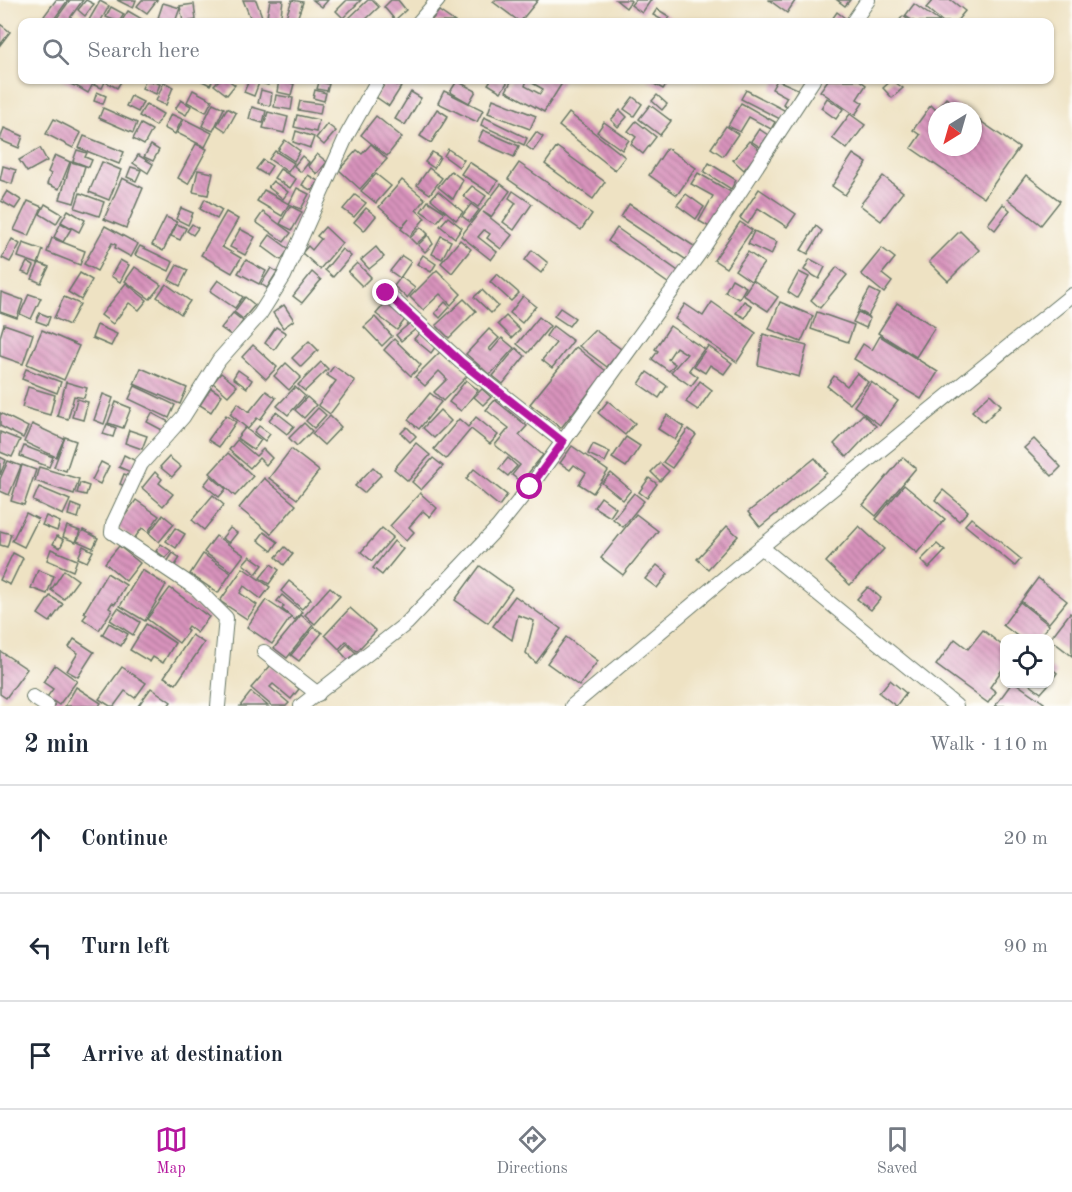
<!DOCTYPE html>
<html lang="en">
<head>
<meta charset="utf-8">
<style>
  body { margin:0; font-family:"Old Standard TT",serif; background:#f2f2f3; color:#1f2937 }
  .controls { position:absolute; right:18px; bottom:18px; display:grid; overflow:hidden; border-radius:12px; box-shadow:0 2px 4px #0004 }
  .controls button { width:54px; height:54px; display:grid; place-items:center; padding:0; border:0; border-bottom:2px solid #e0e1e3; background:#fff; color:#1f2937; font:30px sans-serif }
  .compass { position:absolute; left:928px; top:102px; width:54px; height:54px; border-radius:50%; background:#fff; box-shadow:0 2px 4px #0004; rotate:217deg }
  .stop { position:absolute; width:18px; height:18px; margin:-14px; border:4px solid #b5179e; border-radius:50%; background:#fff }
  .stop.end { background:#b5179e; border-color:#fff; box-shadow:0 2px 6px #0008 }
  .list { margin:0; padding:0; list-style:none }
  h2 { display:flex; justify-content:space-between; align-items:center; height:78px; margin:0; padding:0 24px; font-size:26px }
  h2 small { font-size:20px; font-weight:400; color:#747a83 }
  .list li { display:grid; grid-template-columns:39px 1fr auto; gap:18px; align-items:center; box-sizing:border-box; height:108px; padding:0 24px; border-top:2px solid #e0e1e3 }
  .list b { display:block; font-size:22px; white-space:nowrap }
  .list em { font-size:20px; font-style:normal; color:#747a83 }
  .icon { flex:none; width:33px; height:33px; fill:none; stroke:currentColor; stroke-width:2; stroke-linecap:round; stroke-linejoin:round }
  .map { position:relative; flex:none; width:1072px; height:706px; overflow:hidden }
  .search { position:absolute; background:#fff; box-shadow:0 2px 4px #0004; left:18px; right:18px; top:18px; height:66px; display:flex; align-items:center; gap:15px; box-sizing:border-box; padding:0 21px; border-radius:12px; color:#747a83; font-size:22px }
  .sheet { height:402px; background:#fff }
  nav { display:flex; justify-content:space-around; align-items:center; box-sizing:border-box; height:84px; border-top:2px solid #e0e1e3; background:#fff; font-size:16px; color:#747a83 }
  nav a { display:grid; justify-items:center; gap:3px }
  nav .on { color:#b5179e }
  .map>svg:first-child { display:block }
  .building { fill:url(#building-back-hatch); fill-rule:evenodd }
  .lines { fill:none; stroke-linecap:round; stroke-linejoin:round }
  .street-casing { stroke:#677766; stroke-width:16 }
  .street { stroke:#fff; stroke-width:14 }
  .route { stroke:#b5179e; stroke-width:8 }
</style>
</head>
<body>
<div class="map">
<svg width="1072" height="706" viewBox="0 0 1072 706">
  <defs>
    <pattern id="building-back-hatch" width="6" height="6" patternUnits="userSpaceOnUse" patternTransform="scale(1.5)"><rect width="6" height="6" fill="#d893bc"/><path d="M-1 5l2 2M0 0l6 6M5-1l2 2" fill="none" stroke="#af799a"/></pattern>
  </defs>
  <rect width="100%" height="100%" fill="#fdfcf7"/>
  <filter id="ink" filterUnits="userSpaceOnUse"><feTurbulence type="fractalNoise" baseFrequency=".0167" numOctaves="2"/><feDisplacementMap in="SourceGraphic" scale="12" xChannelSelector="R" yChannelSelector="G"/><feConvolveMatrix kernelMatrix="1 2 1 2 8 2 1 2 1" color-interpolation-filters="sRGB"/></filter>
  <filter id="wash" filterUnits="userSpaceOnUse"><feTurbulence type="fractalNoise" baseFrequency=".008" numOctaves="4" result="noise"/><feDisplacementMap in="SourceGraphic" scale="24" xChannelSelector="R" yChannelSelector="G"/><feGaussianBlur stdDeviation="1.35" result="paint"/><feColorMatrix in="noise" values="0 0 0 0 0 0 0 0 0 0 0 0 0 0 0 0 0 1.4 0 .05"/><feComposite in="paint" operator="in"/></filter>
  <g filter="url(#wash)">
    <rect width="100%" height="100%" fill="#eee2c3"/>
    <g id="blocks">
      <!-- building -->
      <g class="building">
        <polygon points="56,0 68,0 52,22 44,16"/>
        <polygon points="70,0 83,0 67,22 54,22"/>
        <polygon points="86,0 94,4 85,16 78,10"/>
        <polygon points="117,0 136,0 133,8"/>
        <polygon points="142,0 157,0 147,13 137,6"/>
        <polygon points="243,0 256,0 264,22 252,22"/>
        <polygon points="270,0 283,0 280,22 266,22"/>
        <polygon points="292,0 303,2 296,22 284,22"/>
        <polygon points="313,0 328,0 322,7"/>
        <polygon points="347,0 361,0 343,18 336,11"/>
        <polygon points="368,0 372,0 379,7 363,22 351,22 348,19"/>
        <polygon points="391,0 398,0 406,10 395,20 384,7"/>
        <polygon points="495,0 538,0 520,22 493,2"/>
        <polygon points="616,0 630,0 631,1 626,8"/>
        <polygon points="635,0 651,0 642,13 631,5"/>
        <polygon points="769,0 793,0 795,1 787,13"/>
        <polygon points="837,0 850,0 845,6"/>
        <polygon points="933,0 951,0 965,11 956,22 943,22 926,8"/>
        <polygon points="100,1 109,6 100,22 94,22 89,20"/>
        <polygon points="163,3 180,8 175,22 158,18"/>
        <polygon points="194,4 196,20 183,22 180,6"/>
        <polygon points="914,4 940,22 915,22 905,16"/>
        <polygon points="111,7 124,14 119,22 106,17"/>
        <polygon points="657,9 670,17 666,22 653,15"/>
        <polygon points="128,11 147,22 121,22"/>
        <polygon points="439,11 455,22 430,22"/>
        <polygon points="837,12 849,21 848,22 830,22"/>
        <polygon points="903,16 911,22 898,22"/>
        <polygon points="0,24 10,32 0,45"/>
        <polygon points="61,80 78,80 75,86"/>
        <polygon points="79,80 95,80 88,93 76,86"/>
        <polygon points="97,80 105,82 102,88 94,85"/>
        <polygon points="102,80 122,80 117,88"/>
        <polygon points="146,80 160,84 156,94 142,88"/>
        <polygon points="200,80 213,80 210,85"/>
        <polygon points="219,80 228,80 235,85 227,95 214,85"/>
        <polygon points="249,80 260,80 254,96 244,92"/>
        <polygon points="262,80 270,80 268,85 261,83"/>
        <polygon points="279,80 294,84 291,95 277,92"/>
        <polygon points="387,80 401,87 389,106 376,97"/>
        <polygon points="491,80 509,80 501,92 488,84"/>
        <path d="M 512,80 L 564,80 L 544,112 L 506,91 ZM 527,80 L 543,89 L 540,94 L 525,86 Z"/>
        <polygon points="647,80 670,80 663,89"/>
        <polygon points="777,80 798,89 788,107 783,104 787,97 772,89"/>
        <polygon points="828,80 859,80 866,85 857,99 863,103 855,115 820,91"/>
        <polygon points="892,80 903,88 892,98 883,88"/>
        <polygon points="457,81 476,91 469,103 450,92"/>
        <polygon points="164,82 173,87 166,105 156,101"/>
        <polygon points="319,82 329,84 327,91 317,89"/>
        <polygon points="193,90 212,100 206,112 187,102"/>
        <polygon points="261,90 272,93 270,106 258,103"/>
        <polygon points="315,90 326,93 324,101 313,98"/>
        <polygon points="746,90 786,111 782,120 741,99"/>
        <polygon points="444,91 483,110 477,122 438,103"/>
        <polygon points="97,92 106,96 103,104 94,101"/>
        <polygon points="411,92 421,98 405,125 395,119"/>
        <polygon points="276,95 293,98 291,110 274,107"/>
        <polygon points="657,95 667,104 662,110 652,101"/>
        <polygon points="131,96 143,102 138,112 126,106"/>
        <polygon points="633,97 642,104 634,116 624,109"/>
        <polygon points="827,98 843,109 836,119 821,108"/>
        <polygon points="946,98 965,111 937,111 937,147 973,147 973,116 1019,148 984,198 911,148 920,135 913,130 931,105 937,111"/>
        <polygon points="493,99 536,116 530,129 488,113"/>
        <polygon points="181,100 191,106 186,115 175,109"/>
        <polygon points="300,101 322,104 320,114 298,110"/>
        <polygon points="213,103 224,108 213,131 202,126"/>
        <polygon points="741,103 775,122 771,129 749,117 740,132 728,126"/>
        <polygon points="146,104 163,114 156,126 139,116"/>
        <polygon points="650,105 671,121 660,135 639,119"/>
        <polygon points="252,107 266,111 263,123 249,119"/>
        <polygon points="103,108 137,123 133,133 99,118"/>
        <polygon points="227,108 236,113 226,131 217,125"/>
        <polygon points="437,109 448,116 431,143 420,136"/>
        <polygon points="620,110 627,117 618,127 611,120"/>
        <polygon points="268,112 288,117 284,133 263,128"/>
        <polygon points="569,113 625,157 615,170 559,126"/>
        <polygon points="171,114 182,119 175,134 164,128"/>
        <polygon points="850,114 865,125 847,149 832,138"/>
        <polygon points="297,115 319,120 316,132 294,127"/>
        <polygon points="376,116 402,137 387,156 361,135"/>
        <polygon points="484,117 527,138 524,145 481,125"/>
        <polygon points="54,119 81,133 73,148 46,134"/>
        <polygon points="184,119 212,133 205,147 177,133"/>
        <polygon points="636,121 656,137 643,154 631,144 636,137 628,131"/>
        <polygon points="604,122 629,140 622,150 597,132"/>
        <polygon points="141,124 152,130 144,145 133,139"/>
        <polygon points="327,124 336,131 324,145 316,138"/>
        <polygon points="726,126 738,134 723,156 711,148"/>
        <polygon points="4,128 23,136 19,148 0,140"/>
        <polygon points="759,129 768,135 760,147 751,141"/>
        <polygon points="483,130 519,146 514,157 478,141"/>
        <polygon points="296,131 314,137 310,148 293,142"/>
        <polygon points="536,132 543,137 533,151 526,146"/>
        <polygon points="84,136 124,152 119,164 79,148"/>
        <polygon points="285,140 300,151 294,161 278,150"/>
        <polygon points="749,141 760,150 744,170 733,160"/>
        <polygon points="196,144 207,149 188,184 178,178"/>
        <polygon points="371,144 387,159 360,189 339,170 357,150 362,154"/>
        <polygon points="151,145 159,150 153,161 144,157"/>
        <polygon points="557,147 605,182 593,199 545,164"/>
        <polygon points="40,148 47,161 27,172 19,160"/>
        <polygon points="667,148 696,168 677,195 649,175"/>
        <polygon points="448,149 464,160 459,167 444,156"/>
        <polygon points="77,150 87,153 85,157 92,160 89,167 73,161"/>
        <polygon points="275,151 294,163 288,172 269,159"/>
        <polygon points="432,152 440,157 434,168 425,162"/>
        <polygon points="317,154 327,162 317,174 308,166"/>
        <polygon points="853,154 867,163 845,195 832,186"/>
        <polygon points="55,155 70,162 59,189 47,184 51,174 48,172"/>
        <polygon points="138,155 153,164 148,173 133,163"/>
        <polygon points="302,156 309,162 301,172 294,166"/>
        <polygon points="263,160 272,166 266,175 256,169"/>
        <polygon points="71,162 85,166 74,203 60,199"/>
        <polygon points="102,162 121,170 109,200 89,192"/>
        <polygon points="469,162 498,181 490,193 461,174"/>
        <polygon points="519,163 592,214 581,230 508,179"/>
        <polygon points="709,163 736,180 731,189 704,172"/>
        <polygon points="3,166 16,170 12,184 0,180"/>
        <polygon points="131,167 141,170 136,181 127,177"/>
        <polygon points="429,168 442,178 430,194 417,185"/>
        <polygon points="280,169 296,179 290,188 274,178"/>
        <polygon points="198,170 213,173 208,195 193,192"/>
        <polygon points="451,171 463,180 453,199 438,187"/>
        <polygon points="698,173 731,192 711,228 699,221 713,196 691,184"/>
        <polygon points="376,174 391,186 376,203 361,191"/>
        <polygon points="308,175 318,181 312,191 302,185"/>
        <polygon points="1026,175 1060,201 1041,225 1008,199"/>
        <polygon points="883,176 903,192 881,221 860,205"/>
        <polygon points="122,178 143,188 126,228 104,219"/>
        <polygon points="402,180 425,199 416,210 425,218 410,236 401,229 409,219 402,227 379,207"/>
        <polygon points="273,181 288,192 283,199 268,187"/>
        <polygon points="501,184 510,191 491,217 483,212 512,235 501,249 487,238 490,234 484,230 478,237 497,252 491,260 461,236"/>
        <polygon points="472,186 486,196 478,207 463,196"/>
        <polygon points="297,188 309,194 301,209 289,204"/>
        <polygon points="759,189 796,214 787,227 758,208 748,224 740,218"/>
        <polygon points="264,190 289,204 282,216 257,201"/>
        <polygon points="7,191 21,200 15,209 1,201"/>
        <polygon points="438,191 463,212 456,220 431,199"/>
        <polygon points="513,191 532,204 514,230 503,222 516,203 509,198"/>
        <polygon points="80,193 104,202 99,216 75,208"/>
        <polygon points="686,194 704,207 696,219 677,205"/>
        <polygon points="355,195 366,203 354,217 343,209"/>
        <polygon points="205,199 222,210 217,219 200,209"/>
        <polygon points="28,201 42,207 29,236 14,230"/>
        <polygon points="428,201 445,212 437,222 421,211"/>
        <polygon points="45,204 62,214 56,224 40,214"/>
        <polygon points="471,204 479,210 470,222 462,216"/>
        <polygon points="629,204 697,248 688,261 621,217"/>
        <polygon points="1003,204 1010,210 995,230 988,224"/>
        <polygon points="290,206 302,212 292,230 280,224"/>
        <polygon points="181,208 193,213 188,225 176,219"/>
        <polygon points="366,208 376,216 364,231 354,222"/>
        <polygon points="68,210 85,220 79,232 61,222"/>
        <polygon points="226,212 238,219 222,247 241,258 232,273 201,255"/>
        <polygon points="263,212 291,233 284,242 256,222"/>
        <polygon points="166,217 177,222 163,251 152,245"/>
        <polygon points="448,217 462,228 455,238 440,226"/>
        <polygon points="740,222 752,230 726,268 714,260"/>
        <polygon points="61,223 71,229 63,242 54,237"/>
        <polygon points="177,224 186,228 180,240 171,236"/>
        <polygon points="192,224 198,228 193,235 187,231"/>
        <polygon points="105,226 138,244 131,257 115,248 116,245 112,243 97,271 84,264"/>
        <polygon points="816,226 822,231 808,254 801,250"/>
        <polygon points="325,227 342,243 320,269 302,253 308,246 312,250 321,239 317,236"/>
        <polygon points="421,227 428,234 416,244 410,238"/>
        <polygon points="617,228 681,273 672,286 608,241"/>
        <polygon points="240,229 255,237 245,255 230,247"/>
        <polygon points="754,231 777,242 771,255 748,244"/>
        <polygon points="960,231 979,250 948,281 929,262"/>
        <polygon points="270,235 289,249 281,260 262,246"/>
        <polygon points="428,235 433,244 425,252 418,245"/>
        <polygon points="441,236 451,241 442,259 432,254"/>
        <polygon points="52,238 85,251 80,265 47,252"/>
        <polygon points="12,239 20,244 10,262 2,258"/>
        <polygon points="460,240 471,249 452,273 441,263"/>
        <polygon points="23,243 43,250 38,264 18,257"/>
        <polygon points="140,246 173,262 169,271 135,255"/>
        <polygon points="376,247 384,257 369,269 361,260"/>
        <polygon points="882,248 895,258 882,274 892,282 884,293 861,274"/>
        <polygon points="342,249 351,256 333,277 325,270"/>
        <polygon points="532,250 548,263 541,273 525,260"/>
        <polygon points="748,252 764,263 751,281 735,270"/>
        <polygon points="423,255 436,264 431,272 417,264"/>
        <polygon points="402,256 411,262 400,278 390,271"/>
        <polygon points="810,259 825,267 819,279 804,270"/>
        <polygon points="120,260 129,265 120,282 111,276"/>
        <polygon points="246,260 266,271 259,284 238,273"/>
        <polygon points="27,262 34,266 30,275 22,272"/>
        <polygon points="39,263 49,267 41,283 32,279"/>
        <polygon points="357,263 371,277 362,286 348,272"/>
        <polygon points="177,265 188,270 180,286 169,280"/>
        <polygon points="135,267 161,285 150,299 125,281"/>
        <polygon points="837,267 847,275 820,308 811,300"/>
        <polygon points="271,268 277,272 267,288 261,284"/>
        <polygon points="437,270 461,294 451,305 440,294 423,310 410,297"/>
        <polygon points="312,272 321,280 302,303 293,296"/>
        <polygon points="799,272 809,277 797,298 788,292"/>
        <polygon points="80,273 92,280 81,300 68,292"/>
        <polygon points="497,274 519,293 511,301 490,282"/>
        <polygon points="401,277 415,288 407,298 394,286"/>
        <polygon points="732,279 746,287 739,299 725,292"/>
        <polygon points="218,280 243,297 235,308 210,291"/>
        <polygon points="753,280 778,297 768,311 743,295"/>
        <polygon points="126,283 147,300 139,310 129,303 113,324 101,315"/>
        <polygon points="166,284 190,301 181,314 157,297"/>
        <polygon points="870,289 880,294 868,316 858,310"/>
        <polygon points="482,290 498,306 491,313 474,297"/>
        <polygon points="1,292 23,300 17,318 0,312"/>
        <polygon points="29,294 41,298 31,319 20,314"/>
        <polygon points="523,296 536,306 522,323 510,313"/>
        <polygon points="64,297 80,304 69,325 54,318"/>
        <polygon points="245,297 255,305 243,319 234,312"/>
        <polygon points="464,299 476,311 449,338 436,325"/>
        <polygon points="387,301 407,317 397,330 376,314"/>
        <polygon points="744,301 752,306 745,318 736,313"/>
        <polygon points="445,302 450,307 440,318 435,313"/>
        <polygon points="712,302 756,333 737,362 675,319 685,304 703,316"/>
        <polygon points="780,302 813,316 801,342 769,329"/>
        <polygon points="897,303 935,327 916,357 878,333"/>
        <polygon points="284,305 294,320 283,328 273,313"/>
        <polygon points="560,308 575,318 569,326 554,316"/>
        <polygon points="817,312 854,325 848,342 811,329"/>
        <polygon points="858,312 870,318 866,328 853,322"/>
        <polygon points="40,313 50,317 47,325 36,321"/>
        <polygon points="233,313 243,321 232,336 221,328"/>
        <polygon points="506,316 520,330 512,338 498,324"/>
        <polygon points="375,317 392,336 382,346 364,327"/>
        <polygon points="539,317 550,326 528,353 517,344"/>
        <polygon points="411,322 417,328 401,341 396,335"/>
        <polygon points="4,324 33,334 23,364 0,356 0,337"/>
        <polygon points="97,325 117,334 111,346 92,338"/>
        <polygon points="553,326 573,341 552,368 542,360 556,343 546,336"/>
        <polygon points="670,326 704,349 689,370 698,377 691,386 671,372 687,354 676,347 668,359 675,364 669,371 652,359 658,351 655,349"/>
        <polygon points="276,327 286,333 274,350 265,343"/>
        <polygon points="489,329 499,338 489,349 491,351 502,338 514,348 490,375 466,354"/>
        <polygon points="42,330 79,346 64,380 27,364"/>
        <polygon points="595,330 621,349 607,367 579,346"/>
        <polygon points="420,332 436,346 431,353 414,339"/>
        <polygon points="763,334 807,346 799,377 758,365"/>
        <polygon points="880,336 938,372 921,399 854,359 863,344 872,350"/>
        <polygon points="394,339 421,365 411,376 384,350"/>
        <polygon points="309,341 318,350 301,367 292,358"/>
        <polygon points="253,345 277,367 266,379 242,357"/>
        <polygon points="708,346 732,363 724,374 710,365 705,373 694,366"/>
        <polygon points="576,347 606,371 561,428 530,404"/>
        <polygon points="516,348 525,356 503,384 493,376"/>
        <polygon points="441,351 467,376 443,401 434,392 447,379 439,371 425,386 415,377"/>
        <polygon points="321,362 328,369 305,391 298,385"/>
        <polygon points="286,363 301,377 289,390 274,376"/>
        <polygon points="334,366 355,381 330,414 318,405 336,381 327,375"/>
        <polygon points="141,368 187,388 180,404 134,384"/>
        <polygon points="26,369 61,382 57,393 22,379"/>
        <polygon points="238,370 252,380 247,388 233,378"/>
        <polygon points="647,372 667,386 659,398 639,384"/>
        <polygon points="221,373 237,386 228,396 213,383"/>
        <polygon points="857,373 868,382 850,404 827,386 834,376 847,386"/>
        <polygon points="466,380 478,390 461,411 449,402"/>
        <polygon points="700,381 712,390 698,410 686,402"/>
        <polygon points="66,382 87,388 84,398 74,396 68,419 57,416"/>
        <polygon points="871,382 898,401 880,425 854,406"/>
        <polygon points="135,386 175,405 169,418 129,399"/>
        <polygon points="28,387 55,395 50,415 22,407"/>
        <polygon points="295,387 305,396 288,415 277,406"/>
        <polygon points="211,388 222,395 211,412 200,405"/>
        <polygon points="482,389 491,397 483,405 474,397"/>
        <polygon points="266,391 276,398 260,420 257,418 248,429 230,414 238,403 249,412"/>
        <polygon points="430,393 441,402 419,429 408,420"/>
        <polygon points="103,394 113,398 104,424 94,420"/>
        <polygon points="990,394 1001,405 984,422 972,411"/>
        <polygon points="307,397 316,405 304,418 295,410"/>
        <polygon points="77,399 88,402 83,420 72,417"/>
        <polygon points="495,400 527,426 519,435 543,455 521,482 512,475 520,465 495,445 509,428 486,410"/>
        <polygon points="608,401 635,423 625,435 598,413"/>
        <polygon points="116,402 131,408 123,428 108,423"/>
        <polygon points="318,408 326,415 314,428 306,421"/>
        <polygon points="440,410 451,421 434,438 423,428"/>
        <polygon points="276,412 294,426 287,434 269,420"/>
        <polygon points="0,413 28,427 23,438 0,426"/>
        <polygon points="152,413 169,422 164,431 147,422"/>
        <polygon points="863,414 876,426 847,457 834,444"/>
        <polygon points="226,415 236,422 219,447 208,440"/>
        <polygon points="667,415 684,427 675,440 658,429"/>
        <polygon points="330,416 341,427 324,445 312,434"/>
        <polygon points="476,417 498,435 490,444 471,429 446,459 434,449 459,419 468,427"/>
        <polygon points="304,423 312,431 297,446 289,438"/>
        <polygon points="32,424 64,439 56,457 24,442"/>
        <polygon points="107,424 116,428 113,437 103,434"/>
        <polygon points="259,426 270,434 265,441 254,432"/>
        <polygon points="407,427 416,436 410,442 401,433"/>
        <polygon points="245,428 261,440 254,450 237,438"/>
        <polygon points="688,429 696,435 672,468 663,462"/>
        <polygon points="129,430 147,436 142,449 125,443"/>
        <polygon points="0,432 20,440 12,457 0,452"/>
        <polygon points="65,437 76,441 66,471 54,467"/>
        <polygon points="626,437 640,446 626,467 612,458"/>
        <polygon points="1034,439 1061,467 1052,476 1024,448"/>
        <polygon points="237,440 256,456 263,449 272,458 266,465 259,458 250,468 229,450"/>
        <polygon points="416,443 430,455 408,481 394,469"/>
        <polygon points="593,444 610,452 605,462 588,454"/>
        <polygon points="24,446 53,457 49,467 20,456"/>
        <polygon points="572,446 608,471 593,493 579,484 586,473 574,465 570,470 560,463"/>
        <polygon points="291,449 319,471 297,499 269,478"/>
        <polygon points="228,453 253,476 235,496 210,473"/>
        <polygon points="124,455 138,462 133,473 119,467"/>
        <polygon points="0,457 6,460 0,475"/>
        <polygon points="169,457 181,467 172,477 160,467"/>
        <polygon points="903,457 916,468 876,516 863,505"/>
        <polygon points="433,458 443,466 421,490 412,482"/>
        <polygon points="508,458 517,466 508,476 499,469"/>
        <polygon points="815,458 827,473 760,527 748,512"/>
        <polygon points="8,461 21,466 9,495 0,491 0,479"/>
        <polygon points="101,462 109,466 100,484 92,480"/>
        <polygon points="660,463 669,471 660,481 651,472"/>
        <polygon points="22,465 36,470 24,505 11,501"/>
        <polygon points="39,467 79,479 74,494 35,481"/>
        <polygon points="373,467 381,475 364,493 355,486"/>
        <polygon points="474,469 507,495 499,506 466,479"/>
        <polygon points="155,472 162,479 159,483 173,494 163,506 142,488"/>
        <polygon points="611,473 631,490 623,500 602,483"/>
        <polygon points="124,474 132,477 127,487 120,484"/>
        <polygon points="211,476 226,489 219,497 204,485"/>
        <polygon points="264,478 296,505 271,534 239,508"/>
        <polygon points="649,478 657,484 647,498 639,492"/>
        <polygon points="80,483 89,486 86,495 77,493"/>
        <polygon points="904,485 945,519 917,553 876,519"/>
        <polygon points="39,487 70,500 63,515 33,501"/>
        <polygon points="943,490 968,511 959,521 935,500"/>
        <polygon points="420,493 437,508 430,517 423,511 409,527 414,532 406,541 390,526"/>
        <polygon points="634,493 644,501 623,527 613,519"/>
        <polygon points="213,495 224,505 204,530 192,520"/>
        <polygon points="601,497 616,508 610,517 594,507"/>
        <polygon points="136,500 159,516 148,532 142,528 134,539 117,527"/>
        <polygon points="71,504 81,508 78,518 68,515"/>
        <polygon points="26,513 38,519 24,547 12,541"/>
        <polygon points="636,514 658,531 623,575 601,558"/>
        <polygon points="163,515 174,524 159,542 149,533"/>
        <polygon points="46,516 60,522 57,531 42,525"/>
        <polygon points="971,518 1021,559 1015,566 965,525"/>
        <polygon points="67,526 80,531 76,542 63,537"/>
        <polygon points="727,526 738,536 708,569 697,559"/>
        <polygon points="859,526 884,549 850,585 826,562"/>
        <polygon points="175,528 185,534 176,548 166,541"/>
        <polygon points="230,528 237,533 229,543 222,538"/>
        <polygon points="382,528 393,537 372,561 361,552"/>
        <polygon points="83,530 98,538 93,548 77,541"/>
        <polygon points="0,531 11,534 7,547 0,545"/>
        <polygon points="264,532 278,542 272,551 258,540"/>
        <polygon points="57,536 64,540 60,548 53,544"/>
        <polygon points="216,536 244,555 232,571 204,552"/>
        <polygon points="394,541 403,549 382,575 373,568"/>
        <polygon points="161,544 171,551 166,558 156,551"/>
        <polygon points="937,544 945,551 929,568 921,560"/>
        <polygon points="83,546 93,551 87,562 78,558"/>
        <polygon points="119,546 140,563 126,581 105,563"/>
        <polygon points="285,547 293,554 284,565 276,557"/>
        <polygon points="51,549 77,560 73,571 47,560"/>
        <polygon points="13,553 23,558 10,585 0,580"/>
        <polygon points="173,553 180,558 174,567 167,562"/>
        <polygon points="203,554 231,573 218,593 190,574"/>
        <polygon points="250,556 263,565 256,574 243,564"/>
        <polygon points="271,564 279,570 269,584 260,578"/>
        <polygon points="657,565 668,574 657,588 645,579"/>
        <polygon points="480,566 512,589 488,623 455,600"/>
        <polygon points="243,568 270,587 261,599 244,586 240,593 257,605 247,619 220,601"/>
        <polygon points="38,570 54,576 47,594 31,588"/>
        <polygon points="64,570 78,580 64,599 51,590"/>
        <polygon points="142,570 166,585 145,621 120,606"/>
        <polygon points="107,573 126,585 115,604 112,603 109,608 112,610 99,630 83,619 87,614 84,612"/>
        <polygon points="1038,578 1067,601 1049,623 1021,601"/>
        <polygon points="289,581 311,599 302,609 281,591"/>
        <polygon points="330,587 340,596 315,624 305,615"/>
        <polygon points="868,587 881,598 871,610 857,599"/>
        <polygon points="170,588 209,617 197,633 188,626 186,629 188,631 179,643 147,619"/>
        <polygon points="282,595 302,612 295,620 282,609 284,606 277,601"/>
        <polygon points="50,596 63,604 50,622 38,614"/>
        <polygon points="515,596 561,629 536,663 526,653 534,621 518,615 512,640 493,626"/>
        <polygon points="266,600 291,617 272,644 247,627"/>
        <polygon points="1020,602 1049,625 1038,638 1020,638 1003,625"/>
        <polygon points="118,608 140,622 133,635 110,620"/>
        <polygon points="350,608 376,631 357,651 346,641 339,649 325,635"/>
        <polygon points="1070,613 1072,615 1072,656 1050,639"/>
        <polygon points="301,615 313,625 287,658 274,648"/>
        <polygon points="109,623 128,634 121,646 102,635"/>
        <polygon points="146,624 175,643 163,663 153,657 150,662 130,650"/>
        <polygon points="314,627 322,633 299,661 291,655"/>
        <polygon points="983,630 1004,647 1004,667 990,687 996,692 988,703 936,665 955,639 968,649"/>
        <polygon points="192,635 204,643 176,684 164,677"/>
        <polygon points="566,637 598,661 579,686 547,663"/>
        <polygon points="74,639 94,652 78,677 67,671 78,653 69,647"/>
        <polygon points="347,644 356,653 348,660 340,651"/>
        <polygon points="0,651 27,669 6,698 0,694"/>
        <polygon points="55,665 77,681 59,705 47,697 53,689 43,682"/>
        <polygon points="271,665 299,689 291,699 273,684 270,687 289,703 286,706 272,706 251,688"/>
        <polygon points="122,667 146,683 135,698 125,691 114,706 110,706 99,699"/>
        <polygon points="1050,667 1057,673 1050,683"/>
        <polygon points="890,680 906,693 896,706 879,693"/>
        <polygon points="1011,684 1017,684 1044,703 1042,706 995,706"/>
        <polygon points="1029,684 1049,684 1041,693"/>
        <polygon points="76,687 101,703 99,706 65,706"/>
        <polygon points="151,688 171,702 168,706 138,706"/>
        <polygon points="251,692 268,706 240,706"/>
      </g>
    </g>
  </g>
  <g filter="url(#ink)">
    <use href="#blocks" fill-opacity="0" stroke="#677766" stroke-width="1.5"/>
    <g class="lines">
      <!-- street casing -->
      <g class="street-casing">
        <g id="street">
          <polyline points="419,22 438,0"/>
          <polyline points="853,22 868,0"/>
          <polyline points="386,293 461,362 563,442"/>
          <polyline points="761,547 956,706"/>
          <polyline points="264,652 318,694"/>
          <polyline points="33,697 47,706"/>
          <polyline points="218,706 226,618 197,589 112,532 113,524 141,464 183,417 219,360 260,314 284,276 347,135 378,80"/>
          <polyline points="301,706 407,623 498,527 530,487 703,248 813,80"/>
          <polyline points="572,706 761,547 1072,295"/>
        </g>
      </g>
      <!-- street -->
      <use href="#street" class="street"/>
    </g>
  </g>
  <g class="lines" filter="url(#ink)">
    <!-- route -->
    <polyline class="route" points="386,293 461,362 563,442 530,487"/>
  </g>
</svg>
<div class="controls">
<button><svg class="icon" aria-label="locate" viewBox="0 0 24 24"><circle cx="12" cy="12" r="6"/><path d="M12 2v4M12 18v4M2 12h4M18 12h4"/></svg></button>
</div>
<svg class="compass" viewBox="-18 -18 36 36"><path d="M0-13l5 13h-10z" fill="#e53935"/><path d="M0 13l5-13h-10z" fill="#747a83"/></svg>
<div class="stop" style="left:530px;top:487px"></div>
<div class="stop end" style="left:386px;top:293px"></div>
<div class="search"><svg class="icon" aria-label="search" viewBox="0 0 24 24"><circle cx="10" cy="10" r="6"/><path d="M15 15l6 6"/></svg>Search here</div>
</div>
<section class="sheet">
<h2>2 min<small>Walk · 110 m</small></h2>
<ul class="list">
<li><svg class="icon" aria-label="ahead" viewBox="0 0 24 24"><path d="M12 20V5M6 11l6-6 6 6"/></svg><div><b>Continue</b></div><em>20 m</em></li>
<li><svg class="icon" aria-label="left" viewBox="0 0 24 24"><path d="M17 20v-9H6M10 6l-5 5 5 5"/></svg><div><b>Turn left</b></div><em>90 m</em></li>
<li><svg class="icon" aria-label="arrive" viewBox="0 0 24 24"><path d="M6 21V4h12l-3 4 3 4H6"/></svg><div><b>Arrive at destination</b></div></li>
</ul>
</section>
<nav>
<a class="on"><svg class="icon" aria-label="map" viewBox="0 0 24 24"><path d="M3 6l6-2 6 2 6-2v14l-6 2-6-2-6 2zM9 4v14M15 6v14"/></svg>Map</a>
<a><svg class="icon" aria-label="directions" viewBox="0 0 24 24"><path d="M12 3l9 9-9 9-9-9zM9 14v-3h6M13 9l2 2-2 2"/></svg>Directions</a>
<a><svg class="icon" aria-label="saved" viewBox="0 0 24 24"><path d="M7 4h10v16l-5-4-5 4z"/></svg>Saved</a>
</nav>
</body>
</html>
